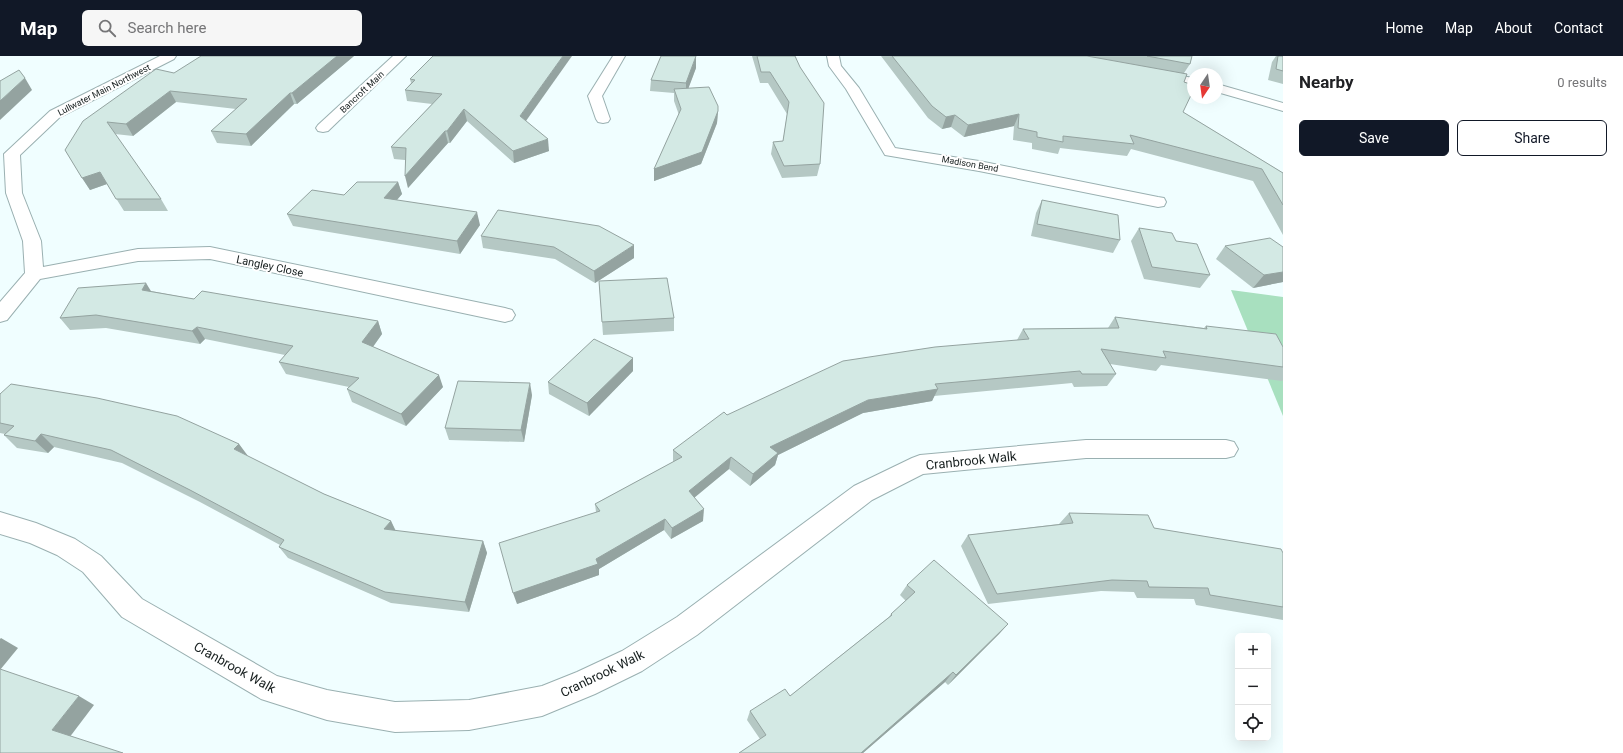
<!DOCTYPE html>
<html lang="en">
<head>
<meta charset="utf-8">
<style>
  body { margin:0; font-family:Roboto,sans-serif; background:#f6f6f6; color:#202124 }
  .controls { position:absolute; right:12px; bottom:12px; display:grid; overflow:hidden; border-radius:6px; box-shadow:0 4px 16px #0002 }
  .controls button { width:36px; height:36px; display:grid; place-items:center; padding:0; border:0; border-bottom:1px solid #e0e0e0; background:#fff; color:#202124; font:20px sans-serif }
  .compass { position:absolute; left:1187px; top:12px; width:36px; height:36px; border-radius:50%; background:#fff; box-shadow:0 4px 16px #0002; rotate:193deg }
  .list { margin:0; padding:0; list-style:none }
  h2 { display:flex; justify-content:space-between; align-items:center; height:52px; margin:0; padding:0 16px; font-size:17px }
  h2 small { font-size:13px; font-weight:400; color:#757577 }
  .actions { display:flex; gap:8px; padding:12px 16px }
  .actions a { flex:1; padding:9px 0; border:1px solid #111827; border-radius:6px; text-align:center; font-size:14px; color:#111827 }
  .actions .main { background:#111827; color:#fff }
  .icon { flex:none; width:22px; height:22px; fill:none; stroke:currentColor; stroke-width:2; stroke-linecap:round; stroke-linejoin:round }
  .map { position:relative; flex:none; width:1283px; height:697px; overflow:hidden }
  header { display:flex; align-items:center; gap:24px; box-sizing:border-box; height:56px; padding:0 20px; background:#111827; color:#fff }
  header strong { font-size:19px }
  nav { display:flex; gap:22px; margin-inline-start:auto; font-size:14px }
  .search { width:280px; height:36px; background:#f6f6f6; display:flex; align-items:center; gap:10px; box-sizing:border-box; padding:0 14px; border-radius:6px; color:#757577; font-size:15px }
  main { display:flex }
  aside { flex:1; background:#fff }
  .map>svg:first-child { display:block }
  .green { fill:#a8e0bf }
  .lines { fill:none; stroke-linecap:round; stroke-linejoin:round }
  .minor-casing { stroke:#9ab0b1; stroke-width:2 }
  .minor { fill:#fff; fill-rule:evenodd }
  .wall { fill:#b5c8c4 }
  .shaded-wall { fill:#94a3a0 }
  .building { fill:#d3e9e4; stroke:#94a3a0 }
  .labels { text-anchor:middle; stroke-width:4; stroke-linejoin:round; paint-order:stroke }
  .far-street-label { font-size:9px; fill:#171f1f; stroke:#fff }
  .street-label { font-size:11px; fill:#171f1f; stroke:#fff }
  .near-street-label { font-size:13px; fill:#171f1f; stroke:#fff }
</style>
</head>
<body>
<header>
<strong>Map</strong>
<div class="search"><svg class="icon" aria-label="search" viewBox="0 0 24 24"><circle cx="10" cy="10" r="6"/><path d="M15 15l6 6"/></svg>Search here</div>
<nav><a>Home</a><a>Map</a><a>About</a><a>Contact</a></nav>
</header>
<main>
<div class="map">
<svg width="1283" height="697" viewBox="0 0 1283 697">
  <rect width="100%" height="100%" fill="#f0feff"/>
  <!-- green -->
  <polygon class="green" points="1231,234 1283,241 1283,360"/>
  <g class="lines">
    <!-- minor casing -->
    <g class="minor-casing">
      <g id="minor">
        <polygon points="160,0 176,0 174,3 60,61 20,99 22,137 41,185 43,211 138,193 210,191 505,252 512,254 515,259 512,264 505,266 210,203 138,205 40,223 7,264 0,266 0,246 25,217 23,185 6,137 4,98 50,55"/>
        <polygon points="393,0 406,0 328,75 323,76 318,75 316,72 318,69"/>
        <polygon points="613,0 625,0 602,40 610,63 608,66 603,67 598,66 596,63 588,40"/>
        <polygon points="827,0 839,0 841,10 859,32 895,92 979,105 1158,141 1164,142 1166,146 1164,150 1158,151 979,115 885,99 846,33 829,10"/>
        <polygon points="1156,15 1193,22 1193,30 1151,22 1149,19 1151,16"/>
        <polygon points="1217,28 1283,47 1283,55 1217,36"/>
        <polygon points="1086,384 1226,384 1234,386 1238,393 1234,400 1226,402 1086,402 923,418 872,444 697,579 642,615 595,638 542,660 469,674 395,676 327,664 261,643 122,561 83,516 57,499 30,487 0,478 0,456 36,467 75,483 101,500 142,543 277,620 327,634 395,646 469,644 542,630 577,616 622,595 677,561 854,430 912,402 920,399"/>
      </g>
    </g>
    <!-- minor -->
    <use href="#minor" class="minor"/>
  </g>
  <!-- wall -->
  <g class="wall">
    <polygon points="354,0 297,48 294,48 251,90 217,87 211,75 236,53 176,46 133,80 115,78 161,143 168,155 124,155 107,128 90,134 65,94 174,17"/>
    <polygon points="433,0 526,65 549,95 514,107 467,65 450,87 448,87 408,132 405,104 394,103 391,91 432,48 407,45 405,34 411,27 410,23"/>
    <polygon points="752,0 795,0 820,108 817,120 782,122 771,98 773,86 783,85 787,58 768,27 760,27"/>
    <polygon points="881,0 1192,0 1190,8 1184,17 1183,56 1283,117 1283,179 1253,125 1131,93 1127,100 1060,92 1058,98 1032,93 1032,87 1013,84 1014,70 964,81 951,71 942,73 928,62"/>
    <polygon points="1276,0 1283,0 1283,28 1268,24 1272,6"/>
    <polygon points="696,12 688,32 718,55 717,67 701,108 654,125 654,113 679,59 674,45 674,37 650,35 651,24"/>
    <polygon points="398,126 402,138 397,144 480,169 460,198 293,170 287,158 344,139"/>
    <polygon points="1042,144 1120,184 1113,197 1031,180 1036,157"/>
    <polygon points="1139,172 1176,185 1210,219 1200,232 1144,223 1131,185"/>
    <polygon points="481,180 634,202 595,227 555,203 483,192"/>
    <polygon points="1225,190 1283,191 1283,226 1253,232 1216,203"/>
    <polygon points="599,225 674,262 674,275 603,279"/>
    <polygon points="151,235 194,243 378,265 382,278 373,291 443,331 406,370 352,346 347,333 349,331 286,318 279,306 285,299 205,283 200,288 106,272 70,274 60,262"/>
    <polygon points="1115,261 1204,272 1206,270 1283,291 1283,324 1282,325 1161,309 1156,315 1110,308 1116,318 1107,330 1074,331 1072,327 934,340 932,345 863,357 778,399 775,409 750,430 729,413 694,441 703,465 671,483 664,474 599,513 599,519 517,548 596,456 595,448 673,406 673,394 727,359 1017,284 1023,273 1108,272"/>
    <polygon points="633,302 633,315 589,360 549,338 548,326"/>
    <polygon points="0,338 239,388 247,400 324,438 391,465 396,475 483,485 487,497 469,556 391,547 288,502 279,491 280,489 200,446 122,407 54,391 48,397 17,392 4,379 5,378 0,377"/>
    <polygon points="532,339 524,386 449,384 445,372"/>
    <polygon points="1069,457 1154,472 1283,497 1283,564 1196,549 1194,543 1137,542 1134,536 1101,535 988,548 961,490 968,479 1059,468"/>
    <polygon points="907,529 1008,568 999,578 948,629 945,626 863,697 739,697 760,683 747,664 750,655 790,640 889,561 891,558 906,545 900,539"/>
  </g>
  <!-- shaded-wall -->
  <g class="shaded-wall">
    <polygon points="337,0 354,0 297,48 292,37"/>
    <polygon points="563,0 572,0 521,72 520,60"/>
    <polygon points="696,0 696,12 686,39 686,27"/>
    <polygon points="25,22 32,34 0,64 0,45"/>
    <polygon points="170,35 176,46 133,80 126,68"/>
    <polygon points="290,37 294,48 251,90 246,78"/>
    <polygon points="464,53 467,65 450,87 447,75"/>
    <polygon points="718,55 717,67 701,108 654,125 654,113"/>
    <polygon points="1019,58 1014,70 964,81 968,69"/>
    <polygon points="955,59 951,71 942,73 946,61"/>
    <polygon points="445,75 448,87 408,132 405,120"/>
    <polygon points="548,83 549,95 514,107 513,95"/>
    <polygon points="100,116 107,128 90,134 82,122"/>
    <polygon points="398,126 402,138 388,154 384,142"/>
    <polygon points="477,156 480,169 460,198 457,185"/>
    <polygon points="634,189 634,202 595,227 594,215"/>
    <polygon points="1283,216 1283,226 1253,232 1264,219"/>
    <polygon points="146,227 154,240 142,234"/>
    <polygon points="378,265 382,278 367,299 362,286"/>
    <polygon points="197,271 205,283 200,288 192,275"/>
    <polygon points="633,302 633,315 589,360 587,347"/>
    <polygon points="439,319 443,331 406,370 401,358"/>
    <polygon points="530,327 532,339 524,386 521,374"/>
    <polygon points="938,333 932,345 863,357 778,399 775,409 750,430 753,418 770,391 868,344"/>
    <polygon points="41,378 54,391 48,397 35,385"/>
    <polygon points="239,388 248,400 234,393"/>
    <polygon points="731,401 729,413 688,447 689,435"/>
    <polygon points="704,453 703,465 671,483 672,472"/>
    <polygon points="665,463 664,474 599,513 599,519 517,548 513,537 596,503"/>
    <polygon points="391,465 396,476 384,473"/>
    <polygon points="483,485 487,497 469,556 465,546"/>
    <polygon points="1008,568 999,578 948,629 956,619"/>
    <polygon points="1,582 18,592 0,614 0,583"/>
    <polygon points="953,616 945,626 863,697 861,697"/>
    <polygon points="79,640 94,649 69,682 52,674"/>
  </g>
  <!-- building -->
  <g class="building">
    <polygon points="201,0 337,0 292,37 290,37 246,78 211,75 247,43 170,35 126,68 107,66 161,143 116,143 100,116 82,122 65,94 83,65 156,13 174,17"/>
    <polygon points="433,0 563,0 520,60 548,83 513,95 464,53 447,75 445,75 405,120 406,92 391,91 442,38 405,34 415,24 410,23"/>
    <polygon points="661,0 696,0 686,27 651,24"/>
    <polygon points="757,0 795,0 800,11 824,47 820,108 784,110 773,86 783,85 789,46 770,16 761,16"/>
    <polygon points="892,0 1087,0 1187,18 1184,26 1193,29 1193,35 1183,56 1283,117 1283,149 1262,113 1130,79 1134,88 1063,80 1063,86 1037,81 1037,76 1018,72 1019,58 968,69 955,59 946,61 932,50"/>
    <polygon points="1147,0 1192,0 1190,8"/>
    <polygon points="1278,0 1283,0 1283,15 1276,13"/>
    <polygon points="19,14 25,22 0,45 0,25"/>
    <polygon points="709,31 718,50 718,55 702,96 654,113 681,53 674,33"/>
    <polygon points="357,126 398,126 384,142 477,156 457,185 287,158 312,134 344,139"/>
    <polygon points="1042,144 1118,159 1120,184 1037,168"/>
    <polygon points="498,154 599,170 634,189 594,215 554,191 481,180"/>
    <polygon points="1139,172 1172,177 1176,185 1197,188 1210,219 1152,211"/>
    <polygon points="1270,182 1283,191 1283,216 1264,219 1225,190"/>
    <polygon points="667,222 674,262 602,266 599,225"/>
    <polygon points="146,227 142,234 194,243 202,235 378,265 362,286 439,319 401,358 347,333 359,322 279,306 293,290 197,271 192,275 96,259 60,262 78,232"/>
    <polygon points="1115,261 1207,273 1206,270 1276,278 1283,291 1283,311 1163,295 1166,302 1101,293 1116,318 1082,318 1080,315 935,328 938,333 868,344 770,391 778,397 753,418 731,401 689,435 704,453 672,472 665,463 596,503 598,508 513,537 499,487 600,455 595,448 682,401 673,394 724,356 727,359 843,305 935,291 1029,283 1023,273 1119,272"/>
    <polygon points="594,283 633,302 587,347 548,326"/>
    <polygon points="458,325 530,327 521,374 445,372"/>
    <polygon points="11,328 97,342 177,360 239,388 234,393 324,438 391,465 384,473 483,485 465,546 385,536 279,491 284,484 190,434 111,394 41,378 35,385 4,379 14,370 0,367 0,338"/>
    <polygon points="1069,457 1148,459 1154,472 1281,493 1283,497 1283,551 1210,539 1208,532 1149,531 1147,525 1112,524 997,538 968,479 1073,467"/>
    <polygon points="934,504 1008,568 956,619 953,616 861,697 739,697 766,679 750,655 785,633 790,640 892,559 891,558 915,536 907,529"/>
    <polygon points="0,613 79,640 52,674 123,697 0,697"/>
  </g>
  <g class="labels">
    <!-- far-street labels -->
    <g class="far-street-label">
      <text transform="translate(104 34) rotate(-27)" y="3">Lullwater Main Northwest</text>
      <text transform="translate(362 36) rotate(-43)" y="3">Bancroft Main</text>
      <text transform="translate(970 108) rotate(10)" y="3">Madison Bend</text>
    </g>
    <!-- street labels -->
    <g class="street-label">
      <text transform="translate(270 210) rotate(12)" y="4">Langley Close</text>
    </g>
    <!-- near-street labels -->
    <g class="near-street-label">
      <text transform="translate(971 404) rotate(-6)" y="5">Cranbrook Walk</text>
      <text transform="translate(235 611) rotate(29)" y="5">Cranbrook Walk</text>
      <text transform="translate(602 617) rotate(-26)" y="5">Cranbrook Walk</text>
    </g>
  </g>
</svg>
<div class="controls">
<button>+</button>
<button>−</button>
<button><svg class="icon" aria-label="locate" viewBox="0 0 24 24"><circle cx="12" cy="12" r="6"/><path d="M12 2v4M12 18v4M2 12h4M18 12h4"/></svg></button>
</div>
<svg class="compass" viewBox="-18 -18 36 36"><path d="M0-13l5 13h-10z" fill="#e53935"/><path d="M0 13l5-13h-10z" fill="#757577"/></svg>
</div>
<aside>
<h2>Nearby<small>0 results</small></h2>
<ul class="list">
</ul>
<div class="actions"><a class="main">Save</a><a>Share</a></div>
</aside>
</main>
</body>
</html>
